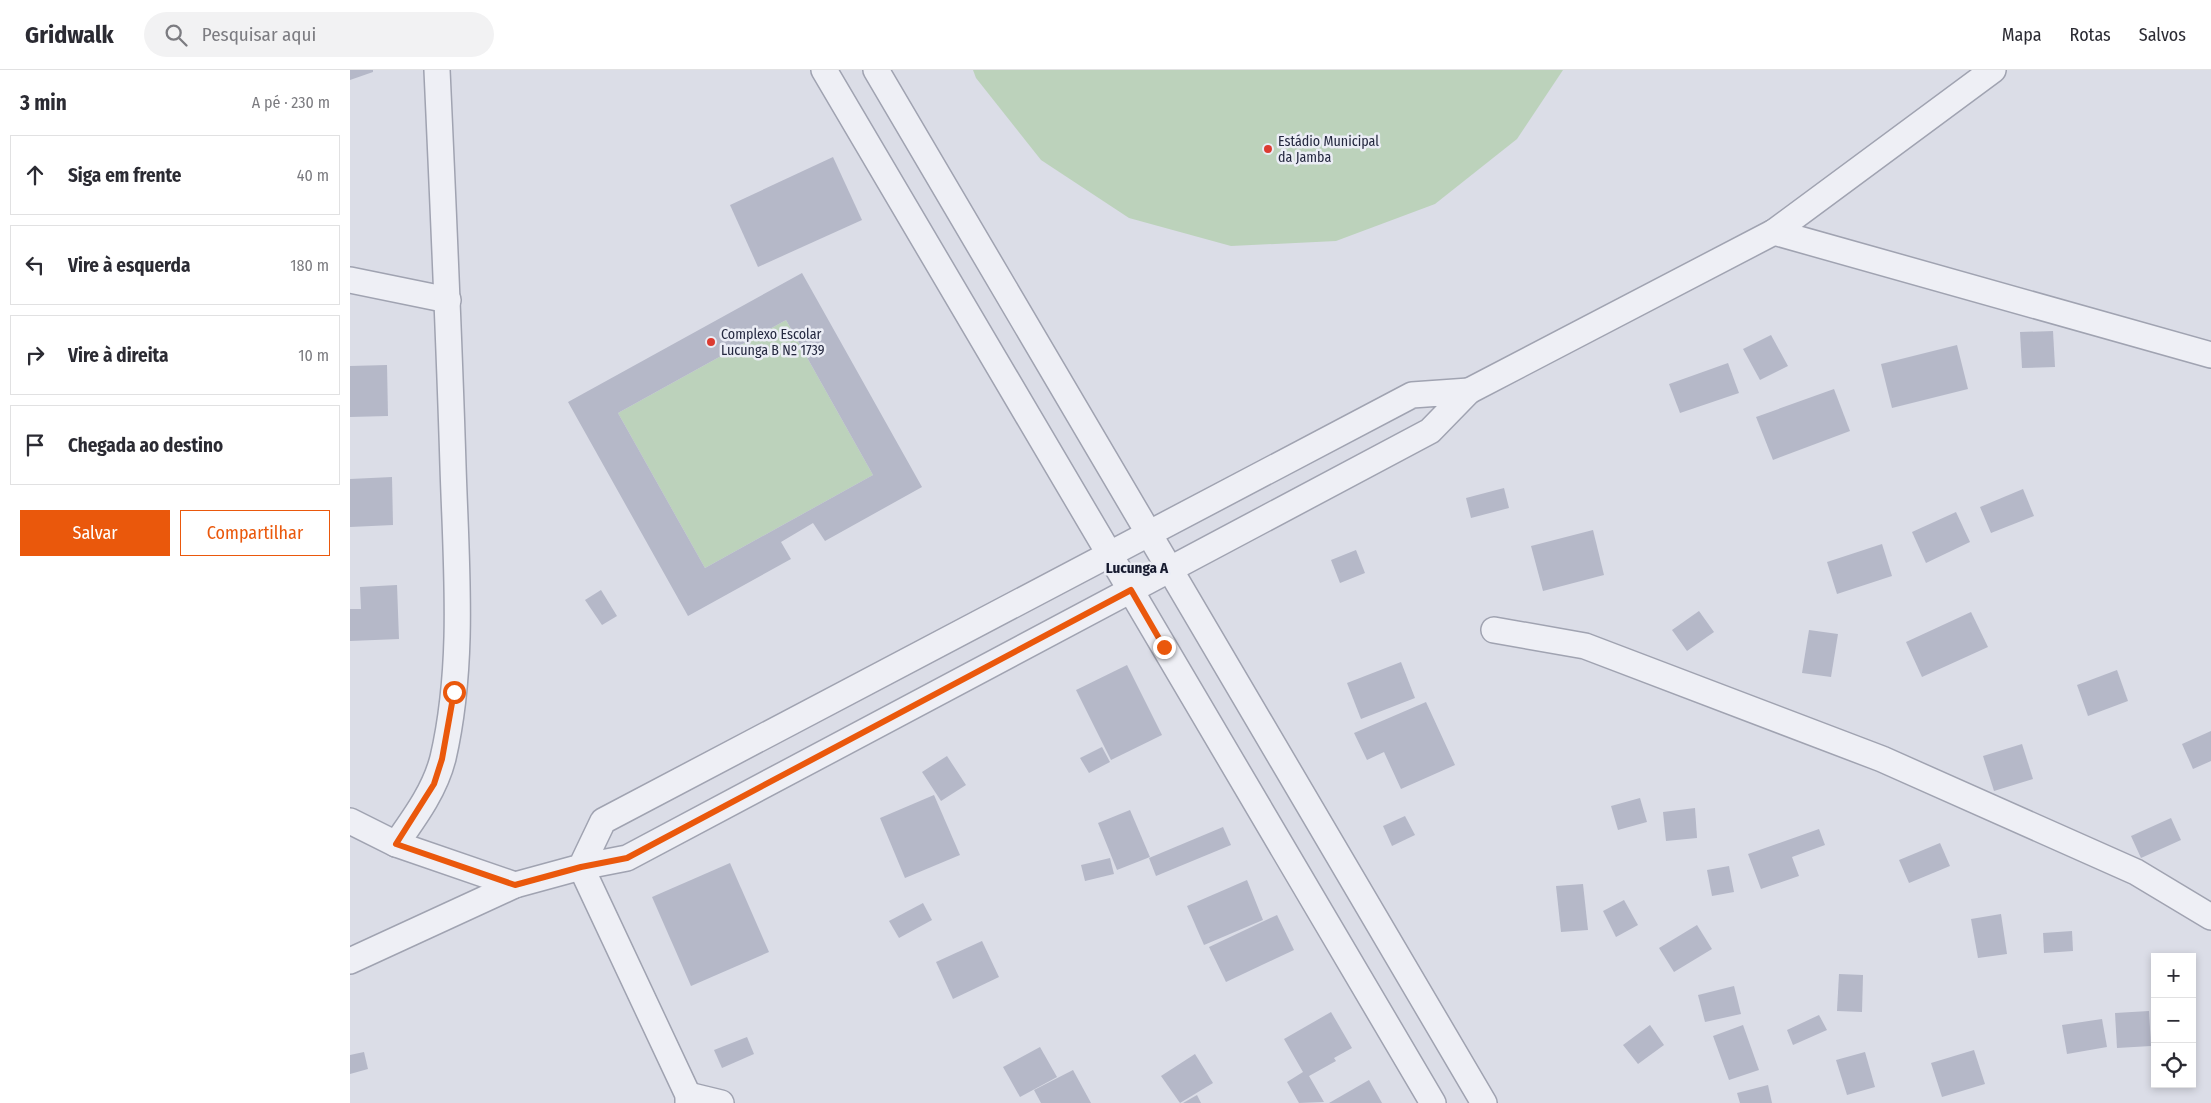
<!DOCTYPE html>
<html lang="pt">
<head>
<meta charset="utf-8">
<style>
  body { margin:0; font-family:"Fira Sans Condensed",sans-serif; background:#f2f2f3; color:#2b2b33 }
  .controls { position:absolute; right:15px; bottom:15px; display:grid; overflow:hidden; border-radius:0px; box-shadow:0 2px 8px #0003 }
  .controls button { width:45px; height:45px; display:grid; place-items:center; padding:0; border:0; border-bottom:1px solid #e1e1e2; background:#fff; color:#2b2b33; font:25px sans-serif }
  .stop { position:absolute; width:15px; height:15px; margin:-11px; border:4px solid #ea580c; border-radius:50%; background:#fff }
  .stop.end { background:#ea580c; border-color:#fff; box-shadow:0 1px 5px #0008 }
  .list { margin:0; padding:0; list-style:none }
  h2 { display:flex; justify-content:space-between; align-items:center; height:65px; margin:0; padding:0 20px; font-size:21px }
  h2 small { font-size:16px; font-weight:400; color:#7c7c81 }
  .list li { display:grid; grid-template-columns:32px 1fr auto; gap:15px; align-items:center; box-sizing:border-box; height:80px; margin:0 10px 10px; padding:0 10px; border:1px solid #e1e1e2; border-radius:0px }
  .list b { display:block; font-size:19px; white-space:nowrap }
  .list em { font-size:16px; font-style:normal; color:#7c7c81 }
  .actions { display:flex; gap:10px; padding:15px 20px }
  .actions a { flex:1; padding:11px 0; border:1px solid #ea580c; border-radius:0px; text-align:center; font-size:18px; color:#ea580c }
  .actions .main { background:#ea580c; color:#fff }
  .icon { flex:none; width:28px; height:28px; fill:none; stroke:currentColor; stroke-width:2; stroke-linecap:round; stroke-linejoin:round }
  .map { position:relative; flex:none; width:1861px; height:1033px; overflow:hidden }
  header { display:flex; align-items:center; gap:30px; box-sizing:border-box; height:70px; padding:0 25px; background:#fff; border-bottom:1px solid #e1e1e2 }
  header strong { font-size:24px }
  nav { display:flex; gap:28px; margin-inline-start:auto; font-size:18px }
  .search { width:350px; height:45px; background:#f2f2f3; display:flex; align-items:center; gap:12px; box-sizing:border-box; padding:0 18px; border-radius:28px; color:#7c7c81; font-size:19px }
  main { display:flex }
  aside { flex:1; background:#fff }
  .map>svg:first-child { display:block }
  .green { fill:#bcd2bb }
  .building { fill:#b5b8c8; fill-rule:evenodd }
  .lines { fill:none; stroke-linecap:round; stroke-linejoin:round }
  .street-casing { stroke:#a0a3b1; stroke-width:28 }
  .street { stroke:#eeeff5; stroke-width:25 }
  .route { stroke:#ea580c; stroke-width:6 }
  .poi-dot { fill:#dc3b31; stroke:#ebedf5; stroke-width:2 }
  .labels { text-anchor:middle; stroke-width:5; stroke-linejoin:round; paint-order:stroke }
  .poi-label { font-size:14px; fill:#24283f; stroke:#ebedf5; text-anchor:start }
  .neighbourhood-label { font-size:15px; font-weight:bold; fill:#161a2f; stroke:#ebedf5 }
</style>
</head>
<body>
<header>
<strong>Gridwalk</strong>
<div class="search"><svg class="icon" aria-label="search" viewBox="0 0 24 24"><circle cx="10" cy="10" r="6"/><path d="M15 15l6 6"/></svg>Pesquisar aqui</div>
<nav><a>Mapa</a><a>Rotas</a><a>Salvos</a></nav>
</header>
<main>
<aside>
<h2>3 min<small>A pé · 230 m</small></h2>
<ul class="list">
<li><svg class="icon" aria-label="ahead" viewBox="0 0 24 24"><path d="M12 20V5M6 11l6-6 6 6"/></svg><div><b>Siga em frente</b></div><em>40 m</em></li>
<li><svg class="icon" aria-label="left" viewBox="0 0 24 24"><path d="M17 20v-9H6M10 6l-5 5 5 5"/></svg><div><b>Vire à esquerda</b></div><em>180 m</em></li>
<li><svg class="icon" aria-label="right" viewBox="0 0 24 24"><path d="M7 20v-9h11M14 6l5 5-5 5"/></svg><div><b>Vire à direita</b></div><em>10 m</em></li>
<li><svg class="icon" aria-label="arrive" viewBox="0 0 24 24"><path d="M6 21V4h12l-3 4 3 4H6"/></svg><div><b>Chegada ao destino</b></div></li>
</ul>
<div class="actions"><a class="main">Salvar</a><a>Compartilhar</a></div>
</aside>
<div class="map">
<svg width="1861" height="1033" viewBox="0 0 1861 1033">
  <rect width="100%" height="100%" fill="#dbdde7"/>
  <!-- green -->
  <g class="green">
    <polygon points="623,0 1213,0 1167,69 1085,134 986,171 881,176 779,148 691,90 626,8"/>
    <polygon points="436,250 523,405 355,498 268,343"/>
  </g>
  <!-- building -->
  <g class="building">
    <polygon points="0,0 23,0 23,2 0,10"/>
    <polygon points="483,87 512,150 408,197 380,135"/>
    <path d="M 452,203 L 572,417 L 475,471 L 463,453 L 431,472 L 441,489 L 338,546 L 218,332 ZM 436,250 L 523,405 L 355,498 L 268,343 Z"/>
    <polygon points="1703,261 1705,297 1672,298 1670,262"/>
    <polygon points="1421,265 1438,296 1410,310 1393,279"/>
    <polygon points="1607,275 1618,319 1542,338 1531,294"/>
    <polygon points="1378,293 1389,323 1330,343 1319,314"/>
    <polygon points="37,295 38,346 0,347 0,296"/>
    <polygon points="1484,319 1500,361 1423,390 1406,347"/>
    <polygon points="42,407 43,455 0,457 0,409"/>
    <polygon points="1154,418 1159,438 1121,448 1116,428"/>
    <polygon points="1673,419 1684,446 1641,463 1630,437"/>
    <polygon points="1606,442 1620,472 1576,493 1562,462"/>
    <polygon points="1243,460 1254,505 1193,521 1181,476"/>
    <polygon points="1532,474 1542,506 1487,524 1477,492"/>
    <polygon points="1006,480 1015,503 990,513 981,490"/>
    <polygon points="47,515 49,569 0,571 0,539 11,539 10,517"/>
    <polygon points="251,520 267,546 252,555 235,530"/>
    <polygon points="1349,541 1364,562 1337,581 1322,560"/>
    <polygon points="1621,542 1638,577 1572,607 1556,572"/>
    <polygon points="1459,560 1488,564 1481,607 1452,603"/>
    <polygon points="1051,592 1065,628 1011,649 997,613"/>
    <polygon points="777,595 812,665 761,690 726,620"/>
    <polygon points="1767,600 1778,631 1738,646 1727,615"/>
    <polygon points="1076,632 1105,695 1051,719 1034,682 1017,690 1004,663"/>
    <polygon points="1861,661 1861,691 1843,699 1832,674"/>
    <polygon points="1672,674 1683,709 1644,721 1633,686"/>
    <polygon points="752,677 760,692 739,703 730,688"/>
    <polygon points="597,686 616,715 591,731 572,702"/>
    <polygon points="584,725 610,785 555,808 530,748"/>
    <polygon points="1290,728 1297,752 1268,760 1261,736"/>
    <polygon points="1345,738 1347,768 1316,771 1313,742"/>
    <polygon points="780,740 800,787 767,800 748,753"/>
    <polygon points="1055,746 1065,765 1042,776 1033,756"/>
    <polygon points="1821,748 1831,770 1791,788 1781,766"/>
    <polygon points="873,757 881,775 806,806 799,788"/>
    <polygon points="1469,759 1475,775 1442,787 1449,806 1411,819 1398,784"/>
    <polygon points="1590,773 1600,796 1559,813 1549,790"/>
    <polygon points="760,788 764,804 735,811 731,795"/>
    <polygon points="380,793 419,882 341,916 302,827"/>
    <polygon points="1379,796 1384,822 1362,826 1357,800"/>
    <polygon points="897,810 913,850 854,875 837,836"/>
    <polygon points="1233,814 1238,860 1211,862 1206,816"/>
    <polygon points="1274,830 1288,855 1266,867 1253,841"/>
    <polygon points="573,833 582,850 549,868 539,851"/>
    <polygon points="1651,844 1657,884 1628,888 1621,849"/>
    <polygon points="927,845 944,880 876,912 859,877"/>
    <polygon points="1347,855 1362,879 1324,902 1309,878"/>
    <polygon points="1722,861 1723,881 1694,883 1693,863"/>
    <polygon points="632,871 649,907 603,929 586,892"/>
    <polygon points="1489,904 1513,905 1512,942 1487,941"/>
    <polygon points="1384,916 1391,944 1355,952 1348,925"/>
    <polygon points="1799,941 1801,976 1767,978 1765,943"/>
    <polygon points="981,942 1002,978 984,988 986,991 959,1006 974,1032 949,1033 937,1012 953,1002 934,969"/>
    <polygon points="1469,945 1477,960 1443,975 1437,960"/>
    <polygon points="1752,949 1757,977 1717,984 1712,955"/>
    <polygon points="1300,955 1314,975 1288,994 1273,975"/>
    <polygon points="1393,955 1409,1000 1379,1010 1363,966"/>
    <polygon points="397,967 404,984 372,998 364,980"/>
    <polygon points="690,977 707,1007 670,1027 653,997"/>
    <polygon points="1624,980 1635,1014 1592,1027 1581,993"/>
    <polygon points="14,982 18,999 0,1004 0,985"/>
    <polygon points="1515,982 1525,1017 1497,1025 1486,990"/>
    <polygon points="845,984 863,1013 830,1033 811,1006"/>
    <polygon points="723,1000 741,1033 691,1033 684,1020"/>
    <polygon points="1019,1010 1032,1033 979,1033"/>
    <polygon points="1418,1015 1422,1033 1390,1033 1387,1023"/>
    <polygon points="847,1025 851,1033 833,1033"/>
  </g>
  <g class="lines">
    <!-- street casing -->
    <g class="street-casing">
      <g id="street">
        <polyline points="474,0 1083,1033"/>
        <polyline points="526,0 1134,1033"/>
        <polyline points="1424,162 1861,285"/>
        <polyline points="0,210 98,230"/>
        <polyline points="1119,321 1424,162 1643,0"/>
        <polyline points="1144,560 1235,576 1532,689 1786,802 1861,847"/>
        <polyline points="0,751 46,774 165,815"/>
        <path d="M 46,774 C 65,747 85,720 93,688 C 115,593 106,493 103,396 C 99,264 93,132 87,0"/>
        <polyline points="231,797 338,1025 338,1033"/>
        <polyline points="0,891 165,815 231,797 277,788 1080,361 1119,321 1062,325 253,751 231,797"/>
        <polyline points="338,1025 371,1033"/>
      </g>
    </g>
    <!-- street -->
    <use href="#street" class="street"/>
  </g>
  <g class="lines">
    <!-- route -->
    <polyline class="route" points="104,622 92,689 84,714 46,774 165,815 231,797 277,788 781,520 814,577"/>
  </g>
  <!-- markers -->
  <g class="poi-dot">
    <circle cx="918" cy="79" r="5"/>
    <circle cx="361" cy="272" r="5"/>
  </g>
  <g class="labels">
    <!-- poi labels -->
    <g class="poi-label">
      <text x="928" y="76">Estádio Municipal<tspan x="928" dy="16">da Jamba</tspan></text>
      <text x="371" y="269">Complexo Escolar<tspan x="371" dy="16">Lucunga B Nº 1739</tspan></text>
    </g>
    <!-- neighbourhood labels -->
    <g class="neighbourhood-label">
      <text x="787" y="503">Lucunga A</text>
    </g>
  </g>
</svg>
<div class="controls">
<button>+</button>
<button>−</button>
<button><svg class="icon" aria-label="locate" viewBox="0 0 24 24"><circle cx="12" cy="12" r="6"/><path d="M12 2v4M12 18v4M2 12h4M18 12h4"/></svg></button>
</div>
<div class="stop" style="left:104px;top:622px"></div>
<div class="stop end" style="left:814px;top:577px"></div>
</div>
</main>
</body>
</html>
